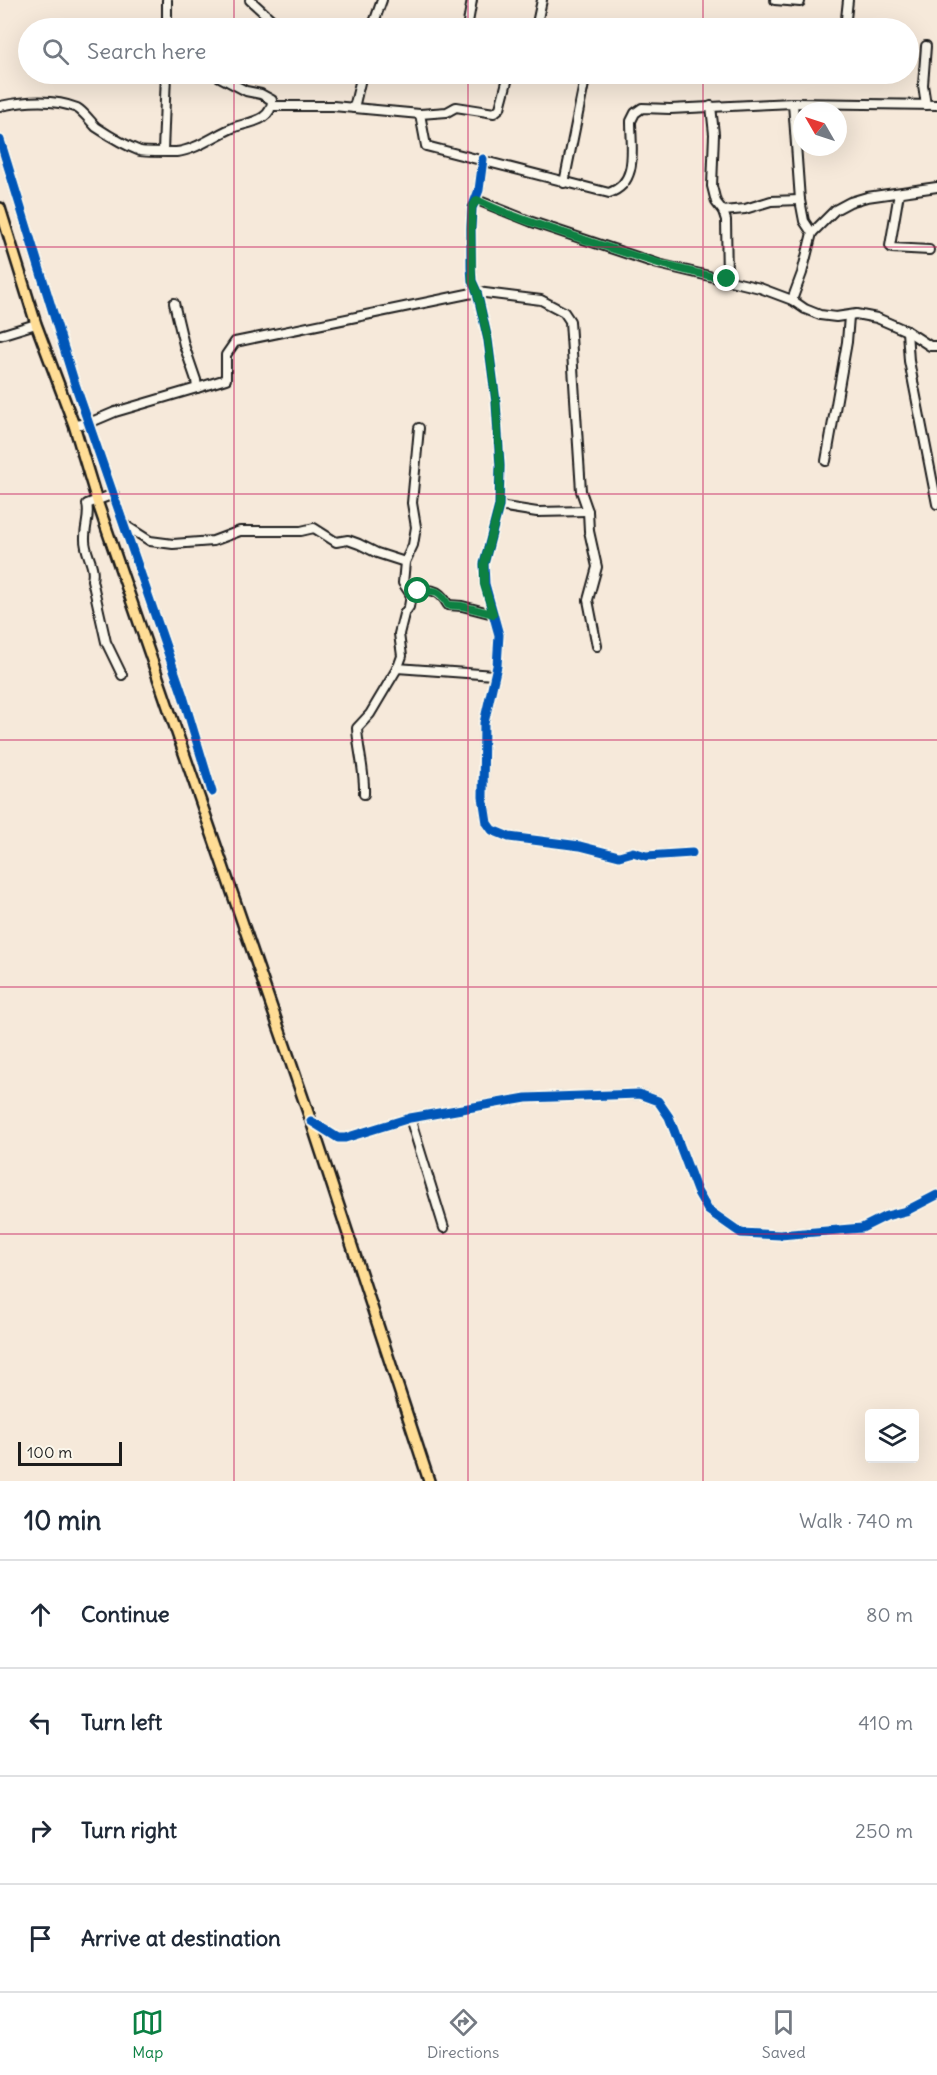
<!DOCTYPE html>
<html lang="en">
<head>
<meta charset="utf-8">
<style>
  body { margin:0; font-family:Delius,sans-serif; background:#f2f2f3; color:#1f2937 }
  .controls { position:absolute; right:18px; bottom:18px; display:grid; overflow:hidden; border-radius:6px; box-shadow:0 6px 24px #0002 }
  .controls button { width:54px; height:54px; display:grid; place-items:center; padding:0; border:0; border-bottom:2px solid #e0e1e3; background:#fff; color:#1f2937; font:30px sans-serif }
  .compass { position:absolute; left:793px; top:102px; width:54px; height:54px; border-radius:50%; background:#fff; box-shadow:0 6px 24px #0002; rotate:309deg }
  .scale { position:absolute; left:18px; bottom:15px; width:104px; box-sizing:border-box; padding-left:6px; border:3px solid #1c1c1c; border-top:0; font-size:16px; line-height:21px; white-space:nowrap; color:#1c1c1c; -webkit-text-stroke:4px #fbf7ec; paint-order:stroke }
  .stop { position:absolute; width:18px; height:18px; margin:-14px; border:4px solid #0b8043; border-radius:50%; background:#fff }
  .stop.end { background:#0b8043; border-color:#fff; box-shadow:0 2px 6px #0008 }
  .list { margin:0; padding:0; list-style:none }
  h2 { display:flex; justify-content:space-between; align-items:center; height:78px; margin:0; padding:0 24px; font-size:26px }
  h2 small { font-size:20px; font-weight:400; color:#747a83 }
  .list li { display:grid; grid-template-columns:39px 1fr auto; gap:18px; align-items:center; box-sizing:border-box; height:108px; padding:0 24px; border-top:2px solid #e0e1e3 }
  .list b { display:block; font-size:22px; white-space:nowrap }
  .list em { font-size:20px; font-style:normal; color:#747a83 }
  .icon { flex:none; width:33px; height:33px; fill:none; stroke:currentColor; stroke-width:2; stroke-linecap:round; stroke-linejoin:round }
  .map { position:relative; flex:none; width:937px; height:1481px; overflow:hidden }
  .search { position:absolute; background:#fff; box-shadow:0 6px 24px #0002; left:18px; right:18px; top:18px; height:66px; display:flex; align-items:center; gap:15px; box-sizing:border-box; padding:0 21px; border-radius:33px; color:#747a83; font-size:22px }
  .sheet { height:510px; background:#fff }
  nav { display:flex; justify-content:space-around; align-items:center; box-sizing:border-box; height:84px; border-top:2px solid #e0e1e3; background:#fff; font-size:16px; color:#747a83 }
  nav a { display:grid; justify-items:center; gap:3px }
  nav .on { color:#0b8043 }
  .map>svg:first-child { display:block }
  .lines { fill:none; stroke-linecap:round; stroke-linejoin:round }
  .minor-casing { stroke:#1c1c1c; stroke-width:12 }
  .major-casing { stroke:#1c1c1c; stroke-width:14 }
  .minor { stroke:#fbf7ec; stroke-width:8 }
  .major { stroke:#ffdd96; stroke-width:9 }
  .cycleway-casing { stroke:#fbf7ec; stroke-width:13 }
  .cycleway { stroke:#0057b8; stroke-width:9 }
  .route { stroke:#0b8043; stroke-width:8 }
  .grid { fill:none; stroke:#c2185b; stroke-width:1.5; stroke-opacity:0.55 }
</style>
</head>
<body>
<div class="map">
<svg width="937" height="1481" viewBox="0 0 937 1481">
  <rect width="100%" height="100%" fill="#f6e9da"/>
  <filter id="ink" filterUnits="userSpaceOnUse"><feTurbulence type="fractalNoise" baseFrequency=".0167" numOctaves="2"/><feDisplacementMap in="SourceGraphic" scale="12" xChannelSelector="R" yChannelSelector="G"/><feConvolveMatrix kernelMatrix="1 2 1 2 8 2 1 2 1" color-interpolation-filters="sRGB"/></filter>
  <g filter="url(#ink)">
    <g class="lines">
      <!-- minor casing -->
      <g class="minor-casing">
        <g id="minor">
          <polyline points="250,0 274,22 285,28"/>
          <polyline points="775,0 800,2"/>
          <polyline points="167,28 167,0"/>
          <polyline points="372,28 382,0"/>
          <polyline points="467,28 472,0"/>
          <polyline points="536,28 542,0"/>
          <polyline points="845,28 848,0"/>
          <polyline points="793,103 800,200 804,221 812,233"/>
          <polyline points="926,105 923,85 926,46"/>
          <path d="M 0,106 C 24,101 53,98 77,108 C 84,112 90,121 96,127 C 108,135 127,146 140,151 C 144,152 171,152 176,152 C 197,150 216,134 235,127 C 250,122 272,121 272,100 L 261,94 L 246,91 L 214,74"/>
          <polyline points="272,106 333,106 420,114 447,112 456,107 494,113 500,108 509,74"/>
          <polyline points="711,106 714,134 712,186 716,202 723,211 726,220 727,279"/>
          <polyline points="354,108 362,74"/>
          <path d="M 420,114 L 426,146 L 609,193 C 639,183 631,148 631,121 L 635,113 L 642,108 L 670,109 L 793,103 L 937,105"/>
          <polyline points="0,140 74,381 183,696 212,792"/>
          <polyline points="163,151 166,74"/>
          <polyline points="483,159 479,190 472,208 471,228 471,268 472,281 477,292 488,340 496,402 500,466 499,506 484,564 485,584 499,635 497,666 484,723 483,797 487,823 492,830 509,837 580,846 619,856 633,852 646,856 692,853"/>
          <polyline points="564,183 586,74"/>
          <polyline points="899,193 890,246 892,248 929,250"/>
          <polyline points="477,200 532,222 658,264 760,288 792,300 805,309 820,315 836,317 856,314 877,318 907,331 930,346 937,346"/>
          <polyline points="723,211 745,209 771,201 800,200"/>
          <polyline points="792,300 802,273 812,233 835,210 850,202 867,197 937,187"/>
          <polyline points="907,331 909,361 937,504"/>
          <polyline points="0,335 36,324"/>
          <polyline points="197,388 226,379 226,355 235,342 477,292 541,300 564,312 570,321 581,491 588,511 589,531 597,567 588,600 597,646"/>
          <polyline points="74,425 89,423 115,412 197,388 196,380 184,345 174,303"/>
          <path d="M 419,428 L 412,503 L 416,527 L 413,545 L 405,562 L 403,583 L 411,595 C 428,587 439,588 448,605 L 462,606 L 493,614"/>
          <polyline points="826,461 847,342 849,316"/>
          <path d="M 114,494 L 87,504 C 90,515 85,526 85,538 C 84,553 96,565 92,580 L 106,642 L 122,675"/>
          <polyline points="499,506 537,512 588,511"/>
          <polyline points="125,525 150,541 173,544 213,541 240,531 301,531 314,528 336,542 348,540 359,544 377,553 405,562"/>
          <polyline points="397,668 494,675"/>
          <path d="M 364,794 C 365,770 358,751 357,728 L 370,714 L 398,667 L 402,656 L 399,634 L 404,614 L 409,607 L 411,595"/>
          <polyline points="410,1118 444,1228"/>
          <polyline points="311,1121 338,1138 345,1138 410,1118 526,1098 639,1094 658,1101 669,1117 697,1191 708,1210 741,1233 780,1235 862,1228 886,1216 906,1211 937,1195"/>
        </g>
      </g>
      <!-- major casing -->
      <g class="major-casing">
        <polyline id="major" points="0,208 36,324 74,425 97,501 311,1121 429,1481"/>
      </g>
      <!-- minor -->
      <use href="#minor" class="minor"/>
      <!-- major -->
      <use href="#major" class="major"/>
      <!-- cycleway casing -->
      <g class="cycleway-casing">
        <g id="cycleway">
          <polyline points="0,140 74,381 183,696 212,792"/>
          <polyline points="483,159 479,190 472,208 471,228 471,268 472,281 477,292 488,340 496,402 500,466 499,506 484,564 485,584 499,635 497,666 484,723 483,797 487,823 492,830 509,837 580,846 619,856 633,852 646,856 692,853"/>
          <polyline points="311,1121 338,1138 345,1138 410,1118 526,1098 639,1094 658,1101 669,1117 697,1191 708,1210 741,1233 780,1235 862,1228 886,1216 906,1211 937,1195"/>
        </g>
      </g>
      <!-- cycleway -->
      <use href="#cycleway" class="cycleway"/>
    </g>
  </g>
  <g class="lines" filter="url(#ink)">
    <!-- route -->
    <path class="route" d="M 418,591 C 435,590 440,589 448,605 L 462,606 L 493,614 L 484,584 L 484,564 L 499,506 L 500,466 L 496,402 L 488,340 L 477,292 L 472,281 L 471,228 L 472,207 L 477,200 C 511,217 549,228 585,240 C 632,255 678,271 727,279"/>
  </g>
  <!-- grid -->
  <path class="grid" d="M 234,0 L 234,28M 468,0 L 468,28M 703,0 L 703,28M 234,74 L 234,1481M 468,74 L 468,1481M 703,74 L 703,1481M 0,247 L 937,247M 0,494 L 937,494M 0,740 L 937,740M 0,987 L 937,987M 0,1234 L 937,1234"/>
</svg>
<div class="controls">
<button><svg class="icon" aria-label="layers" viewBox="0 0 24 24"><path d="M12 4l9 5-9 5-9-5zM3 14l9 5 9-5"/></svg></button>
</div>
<svg class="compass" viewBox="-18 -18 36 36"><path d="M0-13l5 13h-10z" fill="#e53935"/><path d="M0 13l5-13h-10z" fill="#747a83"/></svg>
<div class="scale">100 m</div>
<div class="stop" style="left:418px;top:591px"></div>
<div class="stop end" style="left:727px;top:279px"></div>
<div class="search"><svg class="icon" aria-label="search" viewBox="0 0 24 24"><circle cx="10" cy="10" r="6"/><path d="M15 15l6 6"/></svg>Search here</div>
</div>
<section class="sheet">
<h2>10 min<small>Walk · 740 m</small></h2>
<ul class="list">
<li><svg class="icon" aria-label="ahead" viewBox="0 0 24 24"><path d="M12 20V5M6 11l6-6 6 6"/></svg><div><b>Continue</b></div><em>80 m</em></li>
<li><svg class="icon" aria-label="left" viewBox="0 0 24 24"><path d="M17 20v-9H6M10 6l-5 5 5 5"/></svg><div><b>Turn left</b></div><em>410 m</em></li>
<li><svg class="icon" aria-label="right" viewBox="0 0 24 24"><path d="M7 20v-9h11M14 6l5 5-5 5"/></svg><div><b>Turn right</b></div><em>250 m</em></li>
<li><svg class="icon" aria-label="arrive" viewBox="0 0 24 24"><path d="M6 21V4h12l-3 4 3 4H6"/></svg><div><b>Arrive at destination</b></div></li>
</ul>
</section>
<nav>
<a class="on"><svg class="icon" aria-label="map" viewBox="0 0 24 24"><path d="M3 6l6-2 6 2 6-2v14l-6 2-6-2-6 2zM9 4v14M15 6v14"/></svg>Map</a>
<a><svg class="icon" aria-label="directions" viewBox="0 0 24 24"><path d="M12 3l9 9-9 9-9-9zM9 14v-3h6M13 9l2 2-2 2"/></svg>Directions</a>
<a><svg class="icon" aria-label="saved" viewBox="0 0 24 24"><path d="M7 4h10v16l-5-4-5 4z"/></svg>Saved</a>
</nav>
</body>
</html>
